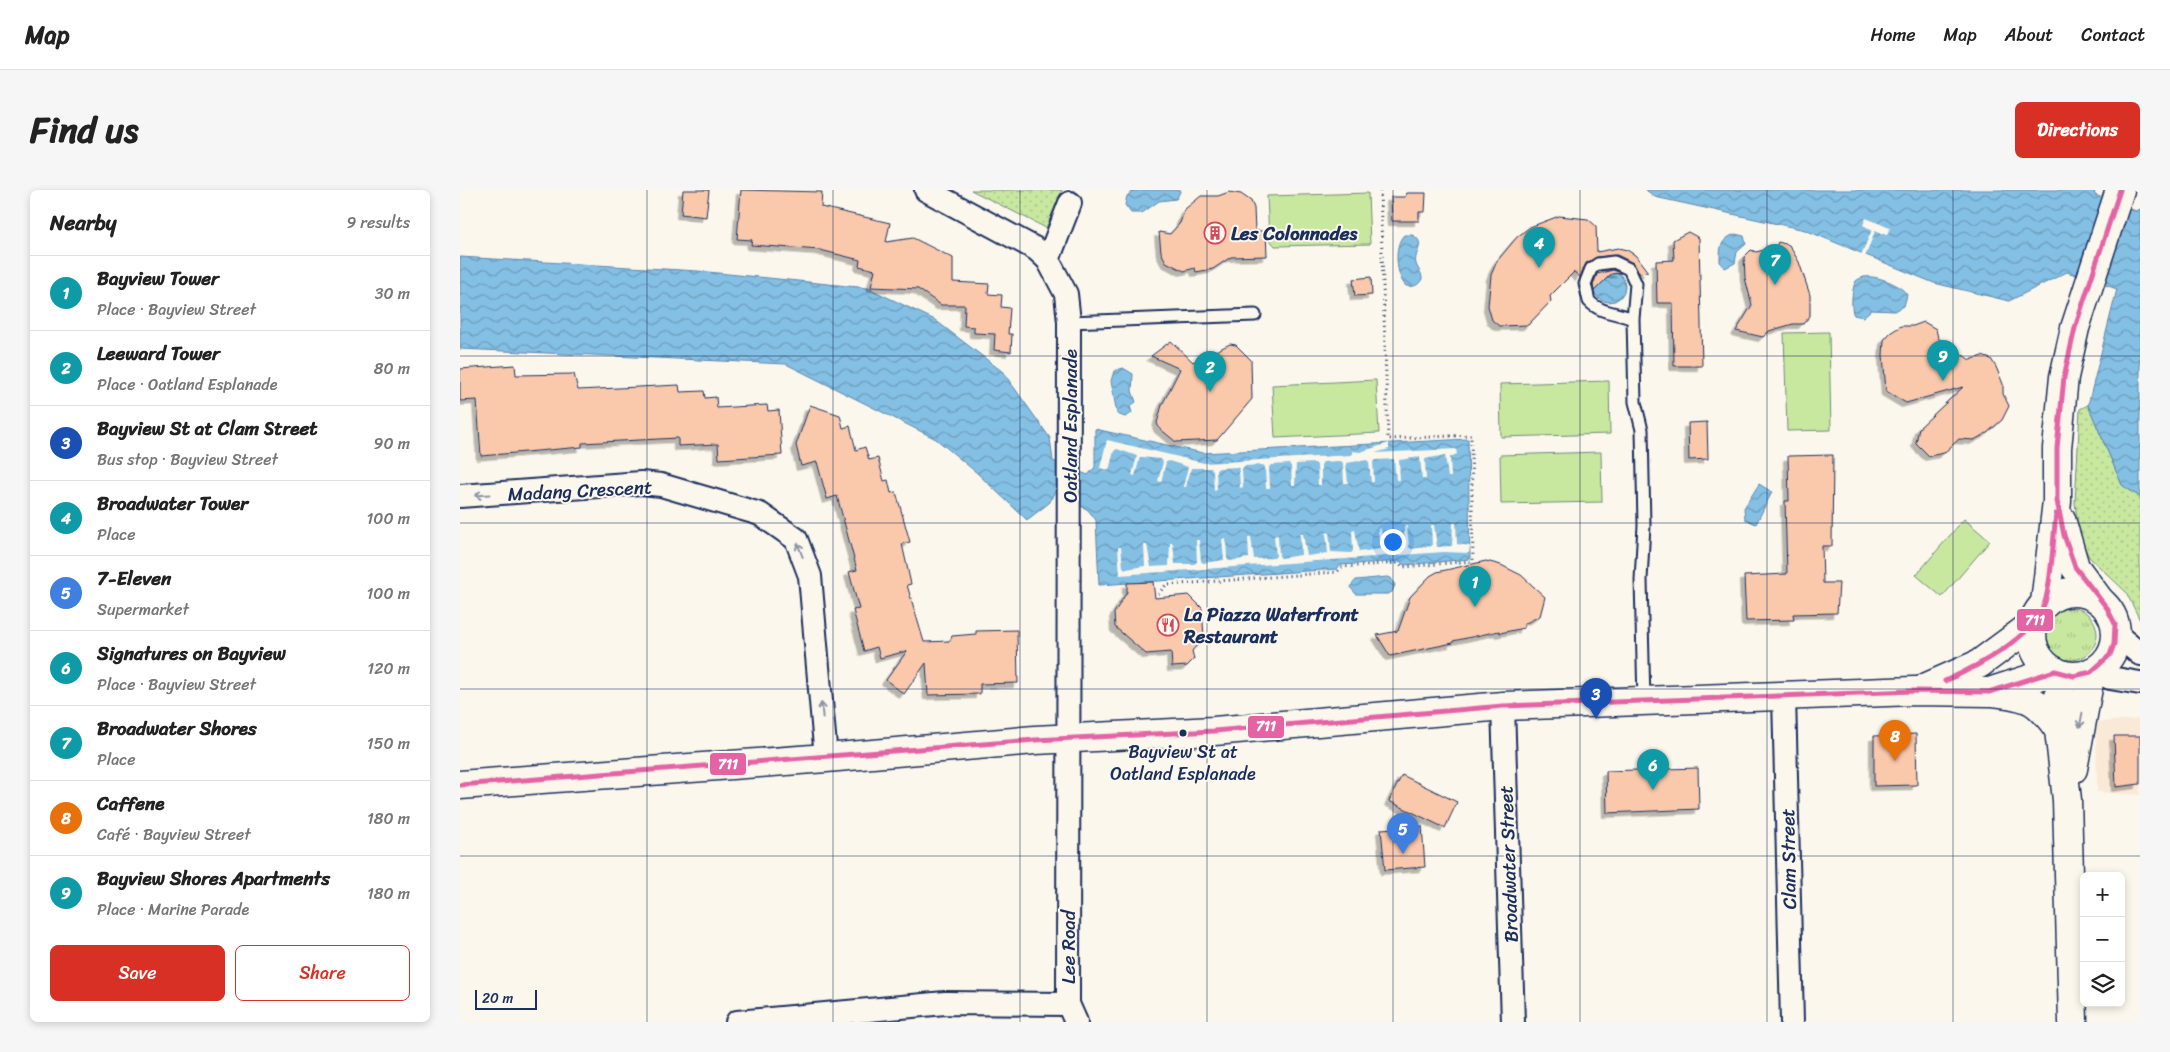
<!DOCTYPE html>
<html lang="en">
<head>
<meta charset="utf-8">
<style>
  body { margin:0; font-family:Sriracha,sans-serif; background:#f6f6f6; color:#222 }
  .controls { position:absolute; right:15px; bottom:15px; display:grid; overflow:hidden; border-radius:8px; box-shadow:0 2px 8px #0003 }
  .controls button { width:45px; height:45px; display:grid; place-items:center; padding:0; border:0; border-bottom:1px solid #e0e0e0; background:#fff; color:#222; font:25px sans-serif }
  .scale { position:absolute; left:15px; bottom:12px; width:62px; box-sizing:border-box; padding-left:5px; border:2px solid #1b2f5e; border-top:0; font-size:14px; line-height:18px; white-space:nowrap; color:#1b2f5e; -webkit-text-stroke:4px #fbf7ec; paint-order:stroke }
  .you { position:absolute; left:932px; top:351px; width:18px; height:18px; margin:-12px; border:4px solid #fff; border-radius:50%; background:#1a73e8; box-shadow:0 0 0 8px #1a73e833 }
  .badge { display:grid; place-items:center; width:32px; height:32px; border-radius:50%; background:#d93025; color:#fff; font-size:16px; font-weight:700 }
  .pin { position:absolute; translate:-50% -41px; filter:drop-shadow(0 1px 2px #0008) }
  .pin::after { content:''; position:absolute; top:26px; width:18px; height:15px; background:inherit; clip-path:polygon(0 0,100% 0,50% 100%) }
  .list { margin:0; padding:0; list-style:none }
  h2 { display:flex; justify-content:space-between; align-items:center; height:65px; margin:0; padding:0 20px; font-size:21px }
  h2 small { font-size:16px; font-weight:400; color:#767676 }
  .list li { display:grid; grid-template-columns:32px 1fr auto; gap:15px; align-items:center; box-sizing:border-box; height:75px; padding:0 20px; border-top:1px solid #e0e0e0 }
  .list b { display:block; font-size:19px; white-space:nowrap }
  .list p { margin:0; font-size:16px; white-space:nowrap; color:#767676 }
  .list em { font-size:16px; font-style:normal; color:#767676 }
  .actions { display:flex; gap:10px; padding:15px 20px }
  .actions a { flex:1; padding:11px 0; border:1px solid #d93025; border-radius:8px; text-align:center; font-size:18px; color:#d93025 }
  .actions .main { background:#d93025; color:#fff }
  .icon { flex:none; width:28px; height:28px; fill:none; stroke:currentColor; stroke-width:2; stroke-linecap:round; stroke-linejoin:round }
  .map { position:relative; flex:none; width:1680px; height:832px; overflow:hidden; border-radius:8px }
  header { display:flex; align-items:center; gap:30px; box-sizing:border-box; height:70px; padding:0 25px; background:#fff; border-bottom:1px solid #e0e0e0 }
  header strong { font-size:24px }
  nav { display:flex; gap:28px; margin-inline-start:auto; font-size:18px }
  .intro { display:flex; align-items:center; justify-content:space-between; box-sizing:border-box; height:120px; padding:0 30px }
  h1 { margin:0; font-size:35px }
  .button { padding:12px 22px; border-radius:8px; background:#d93025; color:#fff; font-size:18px; font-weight:700 }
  main { display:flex; gap:30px; padding:0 30px }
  aside { flex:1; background:#fff; border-radius:8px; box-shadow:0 2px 8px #0003 }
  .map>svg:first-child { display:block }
  .built { fill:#fbe9d8 }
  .grass { fill:url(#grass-tufts); stroke:#728b7e }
  .park { fill:url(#park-dots); stroke:#728b7e }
  .garden { fill:#c8e79f; stroke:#728b7e }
  .water { fill:url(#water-waves); stroke:#5a86ae }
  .pier { fill:#fbf7ec }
  .building { fill:#fac8ab; stroke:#1b2f5e; filter:url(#shadow) }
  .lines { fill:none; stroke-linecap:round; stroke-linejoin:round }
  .lane-casing { stroke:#1b2f5e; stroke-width:15 }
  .street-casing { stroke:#1b2f5e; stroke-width:26 }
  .secondary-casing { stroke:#1b2f5e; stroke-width:31 }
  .path { stroke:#1b2f5e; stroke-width:3; stroke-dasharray:1 4; stroke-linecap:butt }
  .lane { stroke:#fbf7ec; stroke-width:11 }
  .street { stroke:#fbf7ec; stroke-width:22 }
  .secondary { stroke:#fbf7ec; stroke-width:28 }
  .bus-1-casing { stroke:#fbf7ec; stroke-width:9 }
  .bus-1 { stroke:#e463a4; stroke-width:5 }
  .oneway { stroke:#8b93a5 }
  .grid { fill:none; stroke:#1b2f5e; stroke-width:1; stroke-opacity:0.55 }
  .bus-dot { fill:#1b2f5e; stroke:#fbf7ec; stroke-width:2 }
  .labels { text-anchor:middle; stroke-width:4; stroke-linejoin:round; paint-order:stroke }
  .bus-label { font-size:18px; fill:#1b2f5e; stroke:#fbf7ec }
  .poi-label { font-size:19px; font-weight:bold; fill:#1b2f5e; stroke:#fbf7ec; text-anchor:start }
  .street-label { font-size:19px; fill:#1b2f5e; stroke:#fbf7ec }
  .line-badge { stroke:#fbf7ec; stroke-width:2 }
  .badge-label { font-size:14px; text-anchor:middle; font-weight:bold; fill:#fff }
</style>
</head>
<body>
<header>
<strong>Map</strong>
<nav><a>Home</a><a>Map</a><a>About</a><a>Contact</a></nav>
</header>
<div class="intro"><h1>Find us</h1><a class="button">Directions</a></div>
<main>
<aside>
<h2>Nearby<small>9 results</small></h2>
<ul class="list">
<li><span class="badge" style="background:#0f9aa8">1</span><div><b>Bayview Tower</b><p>Place · Bayview Street</p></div><em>30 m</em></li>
<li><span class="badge" style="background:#0f9aa8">2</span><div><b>Leeward Tower</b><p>Place · Oatland Esplanade</p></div><em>80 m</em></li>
<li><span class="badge" style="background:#1a4fb4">3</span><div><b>Bayview St at Clam Street</b><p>Bus stop · Bayview Street</p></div><em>90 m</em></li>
<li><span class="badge" style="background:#0f9aa8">4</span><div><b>Broadwater Tower</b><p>Place</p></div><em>100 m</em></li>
<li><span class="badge" style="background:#3f7fe0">5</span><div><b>7-Eleven</b><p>Supermarket</p></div><em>100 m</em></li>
<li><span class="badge" style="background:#0f9aa8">6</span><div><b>Signatures on Bayview</b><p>Place · Bayview Street</p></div><em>120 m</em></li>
<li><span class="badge" style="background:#0f9aa8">7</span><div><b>Broadwater Shores</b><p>Place</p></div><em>150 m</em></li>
<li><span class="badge" style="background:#e8710a">8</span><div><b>Caffene</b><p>Café · Bayview Street</p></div><em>180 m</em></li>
<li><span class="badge" style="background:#0f9aa8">9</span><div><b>Bayview Shores Apartments</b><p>Place · Marine Parade</p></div><em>180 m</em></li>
</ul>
<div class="actions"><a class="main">Save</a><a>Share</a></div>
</aside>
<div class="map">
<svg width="1680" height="832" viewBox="0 0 1680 832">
  <defs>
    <pattern id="grass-tufts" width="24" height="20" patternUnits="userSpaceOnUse" patternTransform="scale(1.25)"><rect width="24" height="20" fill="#c8e79f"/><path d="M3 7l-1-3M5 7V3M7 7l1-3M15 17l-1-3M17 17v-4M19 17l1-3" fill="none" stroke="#abc68b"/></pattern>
    <pattern id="park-dots" width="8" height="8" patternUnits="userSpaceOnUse" patternTransform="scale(1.25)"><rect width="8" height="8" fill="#c8e79f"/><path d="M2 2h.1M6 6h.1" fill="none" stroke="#abc68b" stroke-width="1.8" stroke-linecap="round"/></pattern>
    <pattern id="water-waves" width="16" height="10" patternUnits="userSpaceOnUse" patternTransform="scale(1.25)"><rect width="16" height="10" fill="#84c0e4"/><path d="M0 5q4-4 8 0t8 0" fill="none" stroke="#6b9cbc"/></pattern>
    <filter id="shadow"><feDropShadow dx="-4.5" dy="4.5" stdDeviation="0" flood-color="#0004"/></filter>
  </defs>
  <rect width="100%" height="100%" fill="#fbf7ec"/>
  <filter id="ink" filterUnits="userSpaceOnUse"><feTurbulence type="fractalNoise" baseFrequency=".02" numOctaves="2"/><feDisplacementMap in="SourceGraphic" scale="10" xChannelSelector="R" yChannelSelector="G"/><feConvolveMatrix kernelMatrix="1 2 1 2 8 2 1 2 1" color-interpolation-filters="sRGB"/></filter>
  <g filter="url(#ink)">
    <!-- built -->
    <polygon class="built" points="1680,529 1680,605 1637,602 1636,532"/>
    <!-- grass -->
    <circle class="grass" cx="1611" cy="444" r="26"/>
    <!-- park -->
    <g class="park">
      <polygon points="511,0 602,0 586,38"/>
      <polygon points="1628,215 1662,295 1680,307 1680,430 1666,402 1629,367 1619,346 1615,313 1620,219"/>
    </g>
    <!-- garden -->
    <g class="garden">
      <polygon points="908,3 910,54 815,56 809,49 807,6"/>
      <polygon points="1369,142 1371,240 1327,241 1324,143"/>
      <polygon points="916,190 919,243 815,248 812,195"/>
      <polygon points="1149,191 1150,244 1041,247 1040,194"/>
      <polygon points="1141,262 1142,312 1041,314 1040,265"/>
      <polygon points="1504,329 1530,351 1482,407 1456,385"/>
    </g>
    <!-- water -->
    <g class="water">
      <polygon points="683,0 720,0 720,2 716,9 699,11 682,23 671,23 665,15 667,6 673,1"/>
      <polygon points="1186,0 1634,0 1635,5 1676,21 1680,19 1680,307 1662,295 1628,215 1657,99 1607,82 1549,111 1474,93 1345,40 1195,7"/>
      <path d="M 1275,44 L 1284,46 L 1286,54 L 1277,62 L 1275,73 L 1265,78 L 1260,72 C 1260,57 1260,50 1275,44 Z"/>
      <path d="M 944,45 L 952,45 C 968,53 953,62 956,74 C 958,80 962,82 962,89 C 958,96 954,97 946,96 C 936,87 933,55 944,45 Z"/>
      <polygon points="0,67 238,81 408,98 475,130 543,182 590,248 593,271 628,285 635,277 635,239 743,263 1008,249 1010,369 944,375 940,371 880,375 877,379 639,395 636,330 628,320 595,301 589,313 567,330 517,283 476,249 326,174 0,159"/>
      <circle cx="1149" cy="96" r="16"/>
      <path d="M 1404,87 C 1416,85 1441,94 1447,105 L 1444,116 L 1435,121 L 1411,120 L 1403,127 L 1394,125 C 1390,120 1392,96 1396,91 C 1398,89 1401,88 1404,87 Z"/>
      <polygon points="663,178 673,184 672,201 676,212 670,216 672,223 665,227 657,224 651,191 654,181"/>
      <polygon points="1299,294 1312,302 1296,334 1285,329 1284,318"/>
      <polygon points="927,387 931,388 935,395 932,402 928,404 896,404 890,397 896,390"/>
    </g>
    <!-- pier -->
    <g class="pier">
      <polygon points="1406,28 1430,38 1427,45 1415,41 1405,67 1401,65 1412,40 1403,35"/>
      <polygon points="647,250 744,273 892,265 892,261 900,262 929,253 929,259 915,263 996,259 997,264 990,267 991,287 988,287 985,265 965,269 966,289 962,289 960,267 939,270 940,290 936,290 934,269 916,270 913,272 914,292 911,292 909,272 907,270 886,273 888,293 884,293 883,273 881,271 863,272 861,275 861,295 858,295 857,275 855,273 836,274 835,295 832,295 831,276 829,274 811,275 809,277 810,298 806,298 805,277 803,275 784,276 782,279 783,297 780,298 779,279 777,277 759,278 756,280 757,300 754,301 753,280 751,278 731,278 726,297 723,297 728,277 709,271 706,272 701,292 698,291 703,272 701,269 680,267 675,286 672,285 677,266 657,259 654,261 649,280 640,278"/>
      <polygon points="993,333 996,333 997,354 1010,356 1009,363 984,362 660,385 658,357 661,357 663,377 666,379 685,376 684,355 687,355 691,377 709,376 710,353 713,353 715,374 734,374 737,372 736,350 739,350 741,371 743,373 764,370 762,349 766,349 767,369 769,371 789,368 788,347 791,347 794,369 814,368 816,366 814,346 818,345 819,366 821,368 841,365 840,344 843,344 847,366 868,363 866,343 869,342 871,362 891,363 893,361 892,341 895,340 899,362 920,359 918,339 921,338 923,359 943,359 945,358 944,337 947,336 949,357 951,359 972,356 971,335 974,335 977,357 992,356"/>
    </g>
    <!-- building -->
    <g class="building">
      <polygon points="223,0 249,0 246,27 221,24"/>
      <polygon points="281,0 362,2 361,17 430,33 426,52 453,48 493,68 493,92 529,94 528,104 542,105 541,117 550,118 548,144 552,144 551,162 534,160 535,144 514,143 514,137 504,136 505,115 481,115 458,99 411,97 415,80 399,76 400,70 360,60 291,55 292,50 277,49"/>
      <polygon points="769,2 781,4 791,11 794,18 795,41 806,41 807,66 771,67 753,79 736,82 735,78 724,81 706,72 701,62 699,42 710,44 720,33 725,19 741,6 758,6"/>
      <polygon points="947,3 966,3 965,22 959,22 959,31 932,31 931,7 945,7"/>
      <polygon points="1099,26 1128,29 1136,36 1137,62 1158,58 1167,60 1175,65 1188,82 1179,83 1173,73 1157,65 1137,67 1126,73 1120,87 1114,82 1090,106 1091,111 1068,135 1039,136 1032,130 1028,116 1031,85 1037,71 1057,47 1070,37"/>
      <polygon points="1228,42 1239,48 1242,176 1214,176 1213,113 1197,113 1196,71 1214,70 1213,50"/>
      <polygon points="1318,52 1329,55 1339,72 1350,105 1350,126 1343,134 1333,134 1309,141 1303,147 1276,141 1292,115 1285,88 1284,67 1291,60 1296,62 1316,57"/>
      <polygon points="1153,80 1161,83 1151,84 1134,101 1133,95 1137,84"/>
      <polygon points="911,87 912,105 895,106 893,89"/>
      <polygon points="1464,132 1476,139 1478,148 1510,170 1522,166 1531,169 1536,177 1543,194 1543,204 1549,216 1542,230 1527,243 1514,250 1499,249 1484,263 1469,266 1456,253 1459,238 1503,197 1446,213 1426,201 1423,165 1424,150 1430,143 1441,136 1453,136"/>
      <polygon points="711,151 733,172 770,154 776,155 791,170 792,209 757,250 716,252 699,238 697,233 702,215 720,179 691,166"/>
      <polygon points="55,175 56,185 114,184 118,200 219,195 220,202 244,201 245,208 256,207 257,218 307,215 308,221 319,220 322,265 259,269 258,254 218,256 218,248 122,253 122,257 21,266 17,210 0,211 0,179"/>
      <polygon points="350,215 380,225 383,238 390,236 396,260 405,257 409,270 418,268 424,291 428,290 431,303 436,302 450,352 442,354 451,394 447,395 464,452 490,451 492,446 516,444 516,441 557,440 558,493 520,494 520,504 468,505 466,473 444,504 426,490 447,461 420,468 417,457 404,461 393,420 399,419 389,382 397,380 377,306 367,309 357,272 341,276 336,255"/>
      <polygon points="1247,232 1248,269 1229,270 1228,233"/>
      <polygon points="1373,265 1372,356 1362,356 1363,393 1379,393 1377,423 1333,424 1334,430 1286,431 1284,386 1327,384 1325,311 1329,311 1328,266"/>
      <polygon points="1026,371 1041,375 1061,385 1085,407 1080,426 1064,434 1064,438 1040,443 1039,441 993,451 993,453 930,466 917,445 938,441 950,407 970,386 977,382"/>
      <polygon points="693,392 695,408 729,405 742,418 744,447 732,461 734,469 727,476 712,477 711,462 686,464 655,437 654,423 667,402 667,393"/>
      <polygon points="1456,544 1457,595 1414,596 1414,546"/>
      <polygon points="1654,546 1680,546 1680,594 1656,597"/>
      <polygon points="1238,578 1239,619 1147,623 1146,581"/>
      <polygon points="942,585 997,612 985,638 929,611"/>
      <polygon points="962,636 965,677 925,680 921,639"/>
    </g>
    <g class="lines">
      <!-- lane casing -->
      <g class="lane-casing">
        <g id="lane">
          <path d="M 1173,129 C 1157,122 1141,124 1129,111 L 1125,94 L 1131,79 L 1138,74 L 1154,72 L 1169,79 L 1176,94 L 1173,129 L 1175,212 L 1182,240 L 1184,335 L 1181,390 L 1184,511"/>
          <polyline points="609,132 795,125"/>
        </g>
      </g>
      <!-- street casing -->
      <g class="street-casing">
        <g id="street">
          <polyline points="466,0 576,59 588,70 606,104 609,132 608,814 616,832"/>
          <polyline points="588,70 610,13"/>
          <polyline points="0,306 181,293 201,295 300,324 336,349 350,386 366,568"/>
          <polyline points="1656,444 1680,464"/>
          <polyline points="1635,480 1650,488 1680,493"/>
          <polyline points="1324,506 1332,832"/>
          <polyline points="1043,516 1053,832"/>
          <polyline points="277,832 485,813 608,814"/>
        </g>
      </g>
      <!-- secondary casing -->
      <g class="secondary-casing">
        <g id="secondary">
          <polyline points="1601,329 1615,377 1640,411"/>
          <circle cx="1614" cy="444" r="42"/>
          <polyline points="1585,413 1597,311 1597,258 1604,187 1615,138 1660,0"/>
          <polyline points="1600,484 1599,540 1607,610 1613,832"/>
          <polyline points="1467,497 1519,474 1573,434"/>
          <path d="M 1533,502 C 1571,506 1578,510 1599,540"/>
          <polyline points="1613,579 1631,482"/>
          <polyline points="0,595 366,568 575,550 754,541 1043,516 1454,501 1529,502 1595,481"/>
        </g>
      </g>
      <!-- path -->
      <polyline class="path" points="698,404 706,395 877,382 882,377 939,373 943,377 1013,371 1011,245 928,249 920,0"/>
      <!-- lane -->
      <use href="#lane" class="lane"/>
      <!-- street -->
      <use href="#street" class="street"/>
      <!-- secondary -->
      <use href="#secondary" class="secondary"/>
      <!-- bus-1 casing -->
      <g class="bus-1-casing">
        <g id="bus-1">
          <path d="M 1485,491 C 1516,477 1575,447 1585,412 C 1592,389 1593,349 1596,324"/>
          <polyline points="0,595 575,550 754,541 1043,516 1454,501 1529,502 1595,481 1614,486 1631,482 1650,465 1654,454 1655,434 1647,418 1615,377 1604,345 1597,311 1597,258 1604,187 1615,138 1660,0"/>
        </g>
      </g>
      <!-- bus-1 -->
      <use href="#bus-1" class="bus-1"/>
    </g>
    <!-- one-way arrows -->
    <defs><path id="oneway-shaft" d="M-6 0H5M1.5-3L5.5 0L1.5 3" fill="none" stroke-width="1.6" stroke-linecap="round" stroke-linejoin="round" transform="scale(1.25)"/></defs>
    <g class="oneway">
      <use href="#oneway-shaft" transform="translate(22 305) rotate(176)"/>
      <use href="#oneway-shaft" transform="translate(340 360) rotate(-111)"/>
      <use href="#oneway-shaft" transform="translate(362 520) rotate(-95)"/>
      <use href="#oneway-shaft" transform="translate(1621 530) rotate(101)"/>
    </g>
  </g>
  <!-- grid -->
  <path class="grid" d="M 187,0 L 187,832M 373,0 L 373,832M 560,0 L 560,832M 747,0 L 747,832M 933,0 L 933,832M 1120,0 L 1120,832M 1307,0 L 1307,832M 1493,0 L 1493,832M 0,166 L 1680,166M 0,333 L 1680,333M 0,499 L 1680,499M 0,666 L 1680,666"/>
  <!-- icons -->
  <defs>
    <g id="building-ring" transform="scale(1.125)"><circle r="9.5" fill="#fbf7ec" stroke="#d1495b" stroke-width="1.5"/><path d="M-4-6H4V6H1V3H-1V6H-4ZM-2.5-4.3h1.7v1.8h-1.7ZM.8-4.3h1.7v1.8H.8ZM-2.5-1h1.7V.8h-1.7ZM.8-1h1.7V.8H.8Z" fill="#d1495b"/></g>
    <g id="restaurant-ring" transform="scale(1.125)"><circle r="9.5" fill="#fbf7ec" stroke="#d1495b" stroke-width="1.5"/><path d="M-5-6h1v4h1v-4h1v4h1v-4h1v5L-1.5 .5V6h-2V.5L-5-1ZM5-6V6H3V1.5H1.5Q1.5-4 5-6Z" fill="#d1495b"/></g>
  </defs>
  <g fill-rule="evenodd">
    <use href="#building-ring" x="755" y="43"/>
    <use href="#restaurant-ring" x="708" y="435"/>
  </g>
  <!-- markers -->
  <circle class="bus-dot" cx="723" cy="543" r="4.5"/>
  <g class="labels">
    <!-- bus labels -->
    <g class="bus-label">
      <text x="723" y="568">Bayview St at<tspan x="723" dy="22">Oatland Esplanade</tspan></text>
    </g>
    <!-- poi labels -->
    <g class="poi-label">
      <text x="771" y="50">Les Colonnades</text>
      <text x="724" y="431">La Piazza Waterfront<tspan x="724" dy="22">Restaurant</tspan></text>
    </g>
    <!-- street labels -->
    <g class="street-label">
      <text transform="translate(610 236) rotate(-90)" y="7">Oatland Esplanade</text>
      <text transform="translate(120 300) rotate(-3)" y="7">Madang Crescent</text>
      <text transform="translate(1328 669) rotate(-91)" y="7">Clam Street</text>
      <text transform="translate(1048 674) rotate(-92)" y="7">Broadwater Street</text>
      <text transform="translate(608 757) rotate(-90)" y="7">Lee Road</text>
    </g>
  </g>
  <g class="line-badge">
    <rect x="1556" y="418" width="38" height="24" rx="5" fill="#e463a4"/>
    <rect x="787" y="525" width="38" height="24" rx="5" fill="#e463a4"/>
    <rect x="249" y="562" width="38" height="24" rx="5" fill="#e463a4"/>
  </g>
  <g class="badge-label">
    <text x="1575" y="435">711</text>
    <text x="806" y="541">711</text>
    <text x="268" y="579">711</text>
  </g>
</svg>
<div class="controls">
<button>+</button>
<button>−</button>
<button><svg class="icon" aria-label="layers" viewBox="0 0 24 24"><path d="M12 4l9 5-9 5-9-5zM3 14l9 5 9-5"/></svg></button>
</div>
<div class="scale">20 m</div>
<div class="you"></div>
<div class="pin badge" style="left:1015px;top:417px;background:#0f9aa8">1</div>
<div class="pin badge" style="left:750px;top:202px;background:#0f9aa8">2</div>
<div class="pin badge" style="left:1136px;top:529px;background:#1a4fb4">3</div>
<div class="pin badge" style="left:1079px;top:78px;background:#0f9aa8">4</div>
<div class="pin badge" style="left:943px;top:664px;background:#3f7fe0">5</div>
<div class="pin badge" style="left:1193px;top:600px;background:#0f9aa8">6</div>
<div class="pin badge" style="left:1315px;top:95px;background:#0f9aa8">7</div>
<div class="pin badge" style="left:1435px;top:571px;background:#e8710a">8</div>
<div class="pin badge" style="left:1483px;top:191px;background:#0f9aa8">9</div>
</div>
</main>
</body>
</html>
